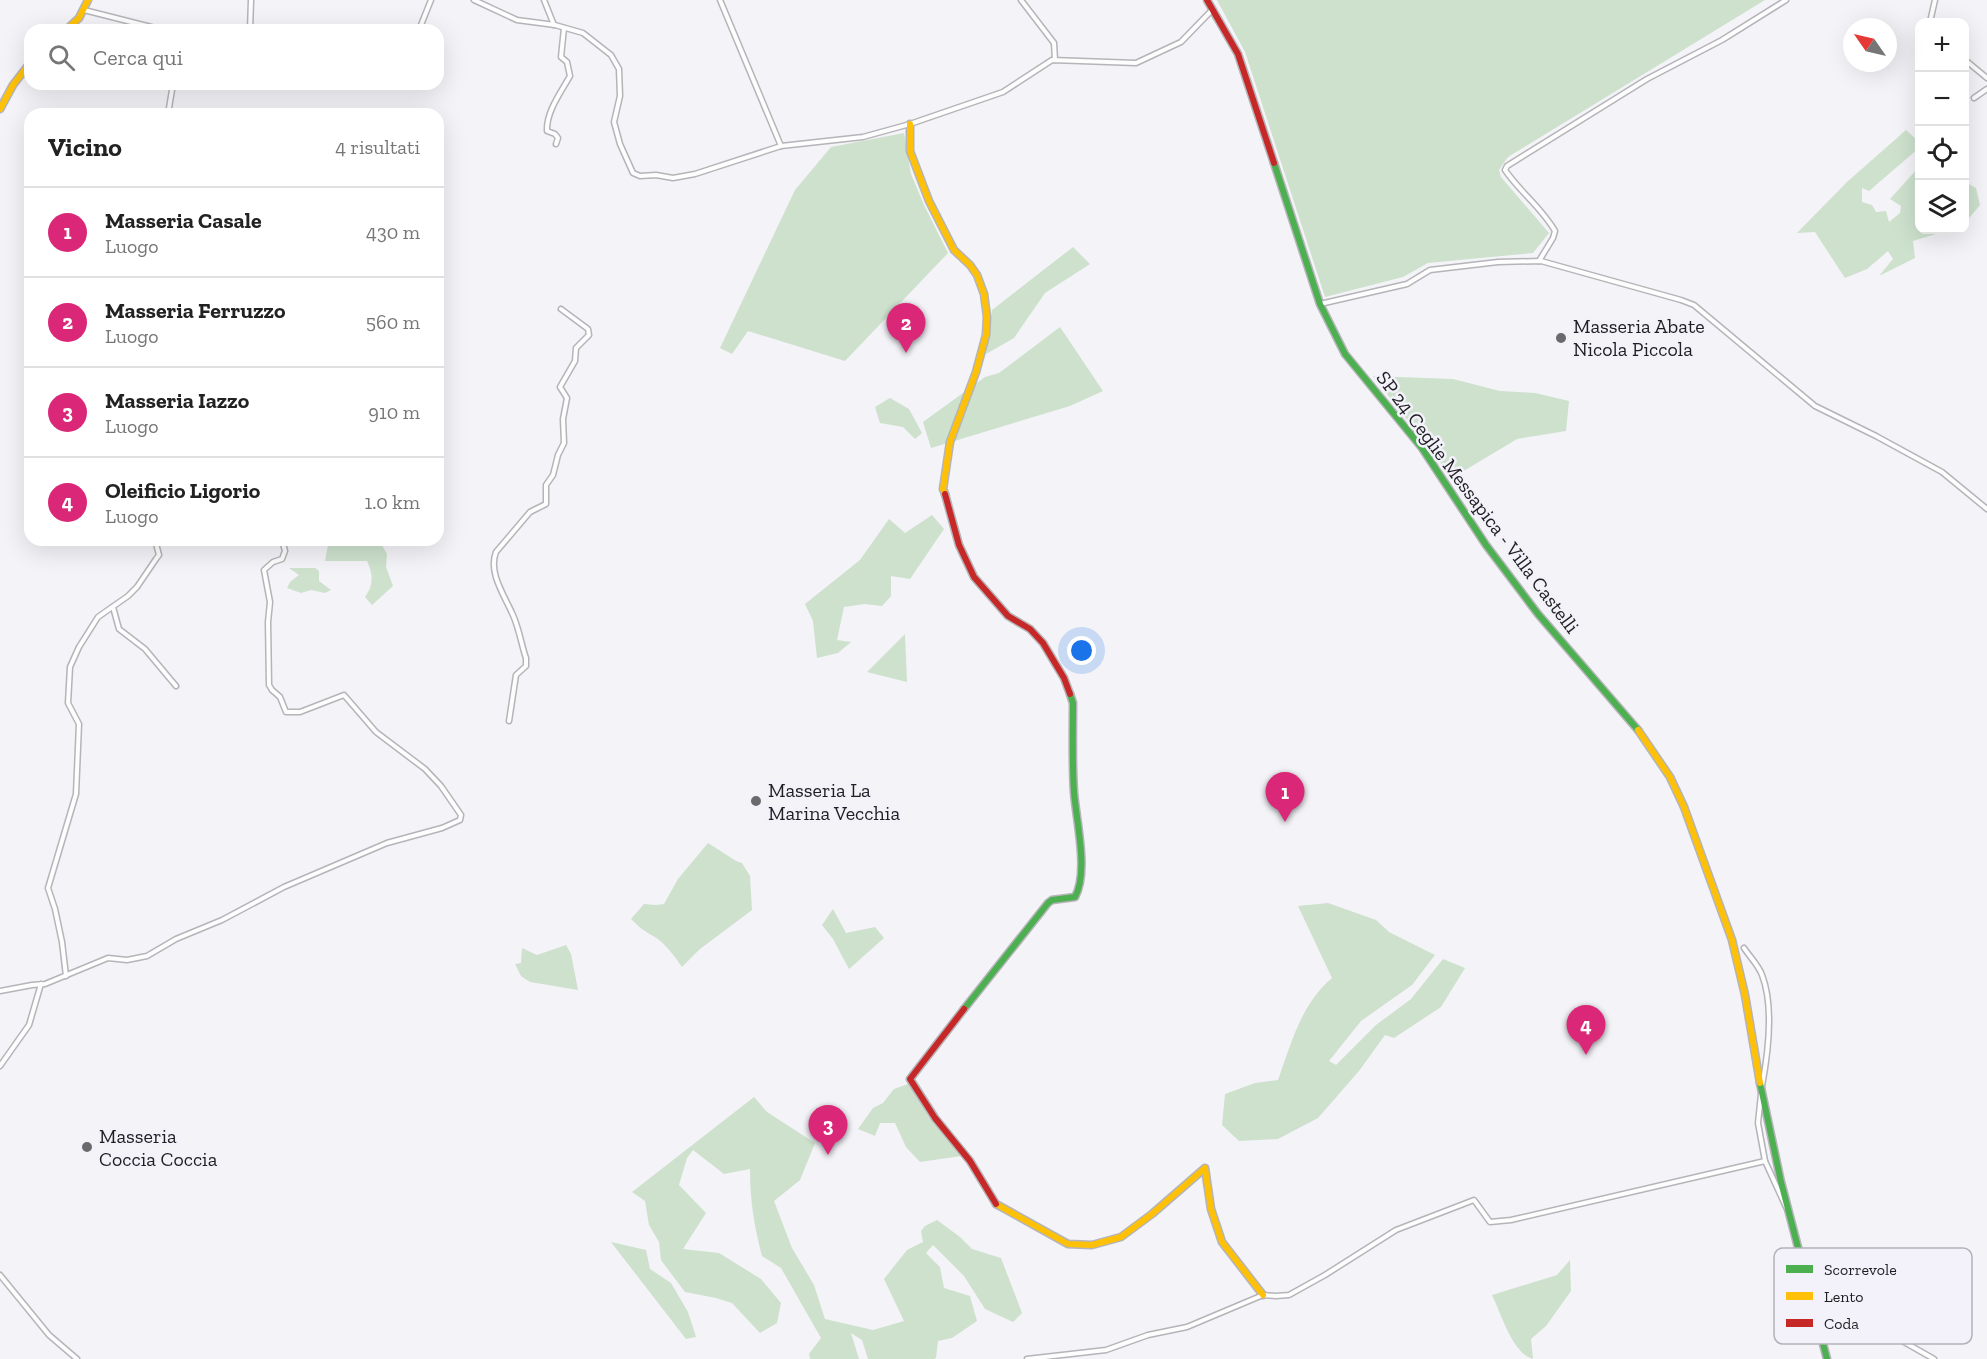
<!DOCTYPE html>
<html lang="it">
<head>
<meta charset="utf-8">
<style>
  body { margin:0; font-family:"Zilla Slab",serif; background:#f2f2f2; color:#222 }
  .controls { position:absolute; right:18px; top:18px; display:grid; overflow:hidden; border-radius:12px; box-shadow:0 6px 24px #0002 }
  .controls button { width:54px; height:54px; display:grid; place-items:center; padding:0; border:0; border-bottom:2px solid #e0e0e0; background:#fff; color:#222; font:30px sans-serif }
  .compass { position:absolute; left:1843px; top:18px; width:54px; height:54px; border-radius:50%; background:#fff; box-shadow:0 6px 24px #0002; rotate:304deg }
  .you { position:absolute; left:1082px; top:651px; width:21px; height:21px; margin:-15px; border:4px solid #fff; border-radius:50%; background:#1a73e8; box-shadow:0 0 0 9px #1a73e833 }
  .badge { display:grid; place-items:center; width:39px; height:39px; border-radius:50%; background:#db2777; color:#fff; font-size:20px; font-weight:700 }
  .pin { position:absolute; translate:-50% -50px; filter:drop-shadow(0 2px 3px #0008) }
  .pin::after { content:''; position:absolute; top:32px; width:21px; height:18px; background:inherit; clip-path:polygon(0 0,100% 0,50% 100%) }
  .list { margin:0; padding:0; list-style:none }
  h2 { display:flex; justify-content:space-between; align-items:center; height:78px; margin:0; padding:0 24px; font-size:26px }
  h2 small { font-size:20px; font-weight:400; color:#767676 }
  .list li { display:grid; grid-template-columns:39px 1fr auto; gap:18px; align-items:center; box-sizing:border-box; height:90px; padding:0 24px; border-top:2px solid #e0e0e0 }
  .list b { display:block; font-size:22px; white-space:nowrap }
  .list p { margin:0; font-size:20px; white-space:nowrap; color:#767676 }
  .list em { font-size:20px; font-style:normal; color:#767676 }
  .icon { flex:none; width:33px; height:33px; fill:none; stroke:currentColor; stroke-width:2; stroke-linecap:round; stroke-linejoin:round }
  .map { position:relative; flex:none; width:1987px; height:1359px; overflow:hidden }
  .search { position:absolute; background:#fff; box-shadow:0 6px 24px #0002; left:24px; top:24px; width:420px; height:66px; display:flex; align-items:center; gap:15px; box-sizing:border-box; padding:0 21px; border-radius:18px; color:#767676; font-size:22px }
  .panel { position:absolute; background:#fff; box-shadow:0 6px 24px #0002; left:24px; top:108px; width:420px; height:438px; border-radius:18px }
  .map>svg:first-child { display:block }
  .green { fill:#cde1cd }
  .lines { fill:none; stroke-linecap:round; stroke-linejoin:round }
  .street-casing { stroke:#b5b4b8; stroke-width:7 }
  .fast-casing { stroke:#b5b4b8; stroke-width:9 }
  .slow-casing { stroke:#b5b4b8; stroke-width:9 }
  .jam-casing { stroke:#b5b4b8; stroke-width:9 }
  .street { stroke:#fdfdfe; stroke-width:4 }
  .fast { stroke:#4caf50; stroke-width:6 }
  .slow { stroke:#ffc107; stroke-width:6 }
  .jam { stroke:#c62828; stroke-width:6 }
  .poi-dot { fill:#6a696c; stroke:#f3f1fa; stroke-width:2 }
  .labels { text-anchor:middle; stroke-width:5; stroke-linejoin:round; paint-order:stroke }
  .poi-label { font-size:20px; fill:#1f1e21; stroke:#f3f1fa; text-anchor:start }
  .street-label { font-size:20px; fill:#1f1e21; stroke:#f3f1fa }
  .key { fill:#f3f1fa; stroke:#b3b2b9; stroke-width:1.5 }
  .key-label { font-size:16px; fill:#1f1e21 }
</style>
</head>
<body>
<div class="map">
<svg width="1987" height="1359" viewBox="0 0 1987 1359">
  <rect width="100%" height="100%" fill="#f4f3f8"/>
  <!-- green -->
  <g class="green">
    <polygon points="1217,0 1765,0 1508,157 1499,170 1501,177 1549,233 1533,253 1428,263 1403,277 1325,297 1245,52"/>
    <polygon points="1906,130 1919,142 1919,148 1869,191 1862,188 1862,202 1872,205 1876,212 1886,211 1889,222 1900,213 1901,206 1890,199 1919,167 1920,230 1949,230 1913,241 1915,258 1879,276 1893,259 1888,251 1867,269 1845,278 1815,232 1797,233 1847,182"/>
    <polygon points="904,133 911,174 924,205 948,253 845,361 748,331 732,354 720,348 795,190 831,147"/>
    <polygon points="1965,182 1976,188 1980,205 1965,223"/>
    <polygon points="1073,247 1090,264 1045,293 1014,338 986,354 992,310"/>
    <polygon points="1060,327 1103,391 1070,406 931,448 923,422 985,377 999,373"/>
    <polygon points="1373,376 1453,379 1500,391 1535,393 1569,401 1566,431 1517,439 1452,478"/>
    <polygon points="890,398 909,409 922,433 915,439 903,427 880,423 875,407"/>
    <polygon points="932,515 944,529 910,579 891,576 891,596 882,606 865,604 844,607 837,640 851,642 838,653 817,658 813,621 805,604 860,560 889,519 905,533"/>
    <path d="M 314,540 L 379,540 L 387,554 L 386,567 L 393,586 L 372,605 L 365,597 C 374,585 373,574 367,561 L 325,561 L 328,545 Z"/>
    <polygon points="289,568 315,568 319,571 319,581 331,590 325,593 311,590 301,593 287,588 290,582 299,575"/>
    <polygon points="905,634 907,682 867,672"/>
    <path d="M 708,843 L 736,861 L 742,863 L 750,876 L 752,910 L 700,949 L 682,967 C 675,957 666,944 655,937 C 643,930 641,929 631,919 L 644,904 L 656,905 L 664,904 L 678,879 Z"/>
    <path d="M 1328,903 L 1376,920 L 1389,932 L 1435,955 L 1412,985 L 1361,1021 L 1329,1061 L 1336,1065 L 1376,1025 L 1411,999 L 1443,959 L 1465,968 L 1441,1007 L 1394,1038 L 1385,1035 L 1359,1071 L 1318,1118 L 1278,1139 L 1239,1141 L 1222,1125 L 1225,1094 L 1255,1083 L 1278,1080 C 1291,1044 1301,1004 1332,978 L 1298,906 Z"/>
    <polygon points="833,909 846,933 875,927 884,938 849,969 833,939 822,925"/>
    <polygon points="566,945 571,954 578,990 530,982 521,976 515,964 521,963 522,948 537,955"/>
    <polygon points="908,1084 930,1119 961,1156 920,1162 906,1147 895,1123 880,1123 875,1136 858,1129 873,1108 883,1103 894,1089"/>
    <path d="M 754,1097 L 767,1112 L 815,1143 L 800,1180 L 774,1201 L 792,1248 L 814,1285 L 825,1319 L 873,1330 L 904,1321 L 884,1279 L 907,1250 L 923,1242 L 921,1231 L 925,1226 L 937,1220 L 960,1237 L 972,1249 L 1001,1258 L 1022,1313 L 1013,1322 L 985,1309 L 964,1276 L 933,1245 L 926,1253 L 940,1267 L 944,1288 L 970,1296 L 977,1321 L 952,1338 L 938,1341 L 936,1358 L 934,1359 L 868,1359 L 862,1340 L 851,1333 L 859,1359 L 810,1359 L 809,1354 L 821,1338 L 781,1268 L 762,1256 C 754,1226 750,1200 750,1169 L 724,1174 L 693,1150 L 687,1158 L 679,1185 L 706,1213 L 683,1249 L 719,1253 L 761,1279 L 781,1303 L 777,1323 L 760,1333 L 732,1303 L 716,1298 L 685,1292 L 661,1260 L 659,1242 L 649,1225 L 645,1201 L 632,1192 Z"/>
    <polygon points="611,1242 646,1250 650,1269 671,1283 688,1312 696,1337 686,1339"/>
    <path d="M 1570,1260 L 1571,1291 L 1546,1326 L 1531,1339 L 1533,1359 C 1512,1353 1501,1313 1492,1295 L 1557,1275 Z"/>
  </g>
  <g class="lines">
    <!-- street casing -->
    <g class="street-casing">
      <g id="street">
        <polyline points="474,0 517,20 555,25 583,33 611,55 619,69 620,96 614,122 620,144 633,173 640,176 656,175 673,178 695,174 781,146 863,137 910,124 1003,92 1052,60 1136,63 1181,42 1213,9"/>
        <polyline points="544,0 554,25"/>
        <polyline points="720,0 781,146"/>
        <polyline points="1021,0 1054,43 1055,60"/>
        <polyline points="84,10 163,30"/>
        <polyline points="1930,22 1935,0"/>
        <polyline points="250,30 251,0"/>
        <polyline points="254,30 297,28 305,30"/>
        <polyline points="419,30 431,0"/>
        <polyline points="1964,59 1987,78"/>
        <polyline points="1974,98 1987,89"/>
        <polyline points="168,114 173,84"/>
        <path d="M 556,144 L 558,138 L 555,134 L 547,131 C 546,112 561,92 570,76 L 567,62 L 561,57 L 564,28"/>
        <path d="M 1539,261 L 1553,238 L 1555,231 C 1542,208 1520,192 1505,170 L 1507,166 L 1647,79 L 1722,40 L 1786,0"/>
        <polyline points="1320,304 1407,284 1430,270 1498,262 1541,261 1681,300 1694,305 1815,406 1876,436 1942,472 1987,509"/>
        <polyline points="113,607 119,629 145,649 176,686"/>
        <path d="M 509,721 L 516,675 L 526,666 L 526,658 C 521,644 519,627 512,613 C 504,595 488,572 496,552 L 530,512 L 546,504 L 546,485 L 553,475 L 558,455 L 564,443 L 563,419 L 567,398 L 560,387 L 575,361 L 576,348 L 589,335 L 588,329 L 561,309"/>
        <path d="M 1744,948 C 1750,957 1759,966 1762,975 C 1774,1006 1768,1054 1762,1086"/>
        <polyline points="66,976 62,942 55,909 48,888 76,794 79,724 68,703 70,667 79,647 98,617 128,596 137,587 156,559 159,555 155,540"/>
        <polyline points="0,991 32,985 45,984 108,958 127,960 147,956 176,939 222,920 284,887 387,843 442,828 460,820 461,815 441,786 425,769 376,732 344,695 300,712 286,712 280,697 272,690 269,685 268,622 270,602 264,570 273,562 282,559 285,551 282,540"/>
        <polyline points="0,1066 29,1025 41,984"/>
        <polyline points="1761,1094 1758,1123 1765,1161 1786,1207"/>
        <polyline points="0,1275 49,1335 77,1359"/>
        <polyline points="1811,1296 1890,1334 1934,1359"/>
        <polyline points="1027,1359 1106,1350 1148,1335 1187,1327 1263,1295 1276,1296 1289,1295 1325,1275 1396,1230 1474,1200 1490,1222 1511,1220 1765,1161"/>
      </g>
    </g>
    <!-- fast casing -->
    <g class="fast-casing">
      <g id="fast">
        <polyline points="1274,163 1320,304 1345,354 1422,448 1486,545 1538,614 1638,730"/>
        <path d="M 964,1009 L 1048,903 L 1052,900 L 1075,897 C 1089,872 1076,820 1074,792 C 1072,762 1073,732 1073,703 L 1070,694"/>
        <polyline points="1760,1083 1781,1182 1827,1359"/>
      </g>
    </g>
    <!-- slow casing -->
    <g class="slow-casing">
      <g id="slow">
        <polyline points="66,30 79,18 88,0"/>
        <polyline points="0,109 13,85 30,63"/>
        <polyline points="910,124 910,151 929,201 954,250 970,265 977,275 984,294 987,317 986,335 976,372 950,442 943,489 945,494"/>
        <polyline points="1638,730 1670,777 1684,807 1732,940 1745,995 1760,1083"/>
        <polyline points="996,1204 1068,1244 1092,1245 1121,1237 1152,1214 1205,1168 1211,1209 1222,1242 1263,1295"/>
      </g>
    </g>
    <!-- jam casing -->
    <g class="jam-casing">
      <g id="jam">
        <polyline points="1207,0 1238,54 1274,163"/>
        <polyline points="945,494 959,545 974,577 1008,616 1030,629 1043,643 1064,678 1070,694"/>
        <polyline points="964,1009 910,1079 935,1118 970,1161 996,1204"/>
      </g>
    </g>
    <!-- street -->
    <use href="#street" class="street"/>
    <!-- fast -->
    <use href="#fast" class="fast"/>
    <!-- slow -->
    <use href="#slow" class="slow"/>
    <!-- jam -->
    <use href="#jam" class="jam"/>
  </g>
  <!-- markers -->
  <g class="poi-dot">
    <circle cx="1561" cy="338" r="6"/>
    <circle cx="756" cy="801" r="6"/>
    <circle cx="87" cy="1147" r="6"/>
  </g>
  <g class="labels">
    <!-- poi labels -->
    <g class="poi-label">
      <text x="1573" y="333">Masseria Abate<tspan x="1573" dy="23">Nicola Piccola</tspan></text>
      <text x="768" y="797">Masseria La<tspan x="768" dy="23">Marina Vecchia</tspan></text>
      <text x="99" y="1143">Masseria<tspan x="99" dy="23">Coccia Coccia</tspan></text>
    </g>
    <!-- street labels -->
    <g class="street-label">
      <text transform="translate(1478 502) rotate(53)" y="7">SP 24 Ceglie Messapica - Villa Castelli</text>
    </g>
  </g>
  <!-- legend -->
  <rect x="1774" y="1248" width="198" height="96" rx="9" class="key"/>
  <rect x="1786" y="1265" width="27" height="8" fill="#4caf50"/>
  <rect x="1786" y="1292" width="27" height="8" fill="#ffc107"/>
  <rect x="1786" y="1319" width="27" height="8" fill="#c62828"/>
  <g class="key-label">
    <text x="1824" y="1275">Scorrevole</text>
    <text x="1824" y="1302">Lento</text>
    <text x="1824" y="1329">Coda</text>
  </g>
</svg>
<div class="controls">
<button>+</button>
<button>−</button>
<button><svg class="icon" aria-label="locate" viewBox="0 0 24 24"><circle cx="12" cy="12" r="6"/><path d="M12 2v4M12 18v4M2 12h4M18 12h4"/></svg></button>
<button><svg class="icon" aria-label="layers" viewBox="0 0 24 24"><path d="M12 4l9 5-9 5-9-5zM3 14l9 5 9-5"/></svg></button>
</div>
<svg class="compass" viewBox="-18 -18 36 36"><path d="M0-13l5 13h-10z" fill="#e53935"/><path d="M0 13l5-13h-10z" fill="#767676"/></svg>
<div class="you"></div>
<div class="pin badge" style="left:1285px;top:822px">1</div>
<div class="pin badge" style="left:906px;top:353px">2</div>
<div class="pin badge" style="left:828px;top:1155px">3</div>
<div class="pin badge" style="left:1586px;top:1055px">4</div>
<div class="search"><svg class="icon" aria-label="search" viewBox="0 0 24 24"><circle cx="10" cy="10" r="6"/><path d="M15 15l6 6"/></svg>Cerca qui</div>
<section class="panel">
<h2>Vicino<small>4 risultati</small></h2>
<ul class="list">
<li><span class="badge">1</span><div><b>Masseria Casale</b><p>Luogo</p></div><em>430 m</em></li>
<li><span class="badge">2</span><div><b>Masseria Ferruzzo</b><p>Luogo</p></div><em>560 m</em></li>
<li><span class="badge">3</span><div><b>Masseria Iazzo</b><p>Luogo</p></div><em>910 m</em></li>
<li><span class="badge">4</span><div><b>Oleificio Ligorio</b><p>Luogo</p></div><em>1.0 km</em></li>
</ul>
</section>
</div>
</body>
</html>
